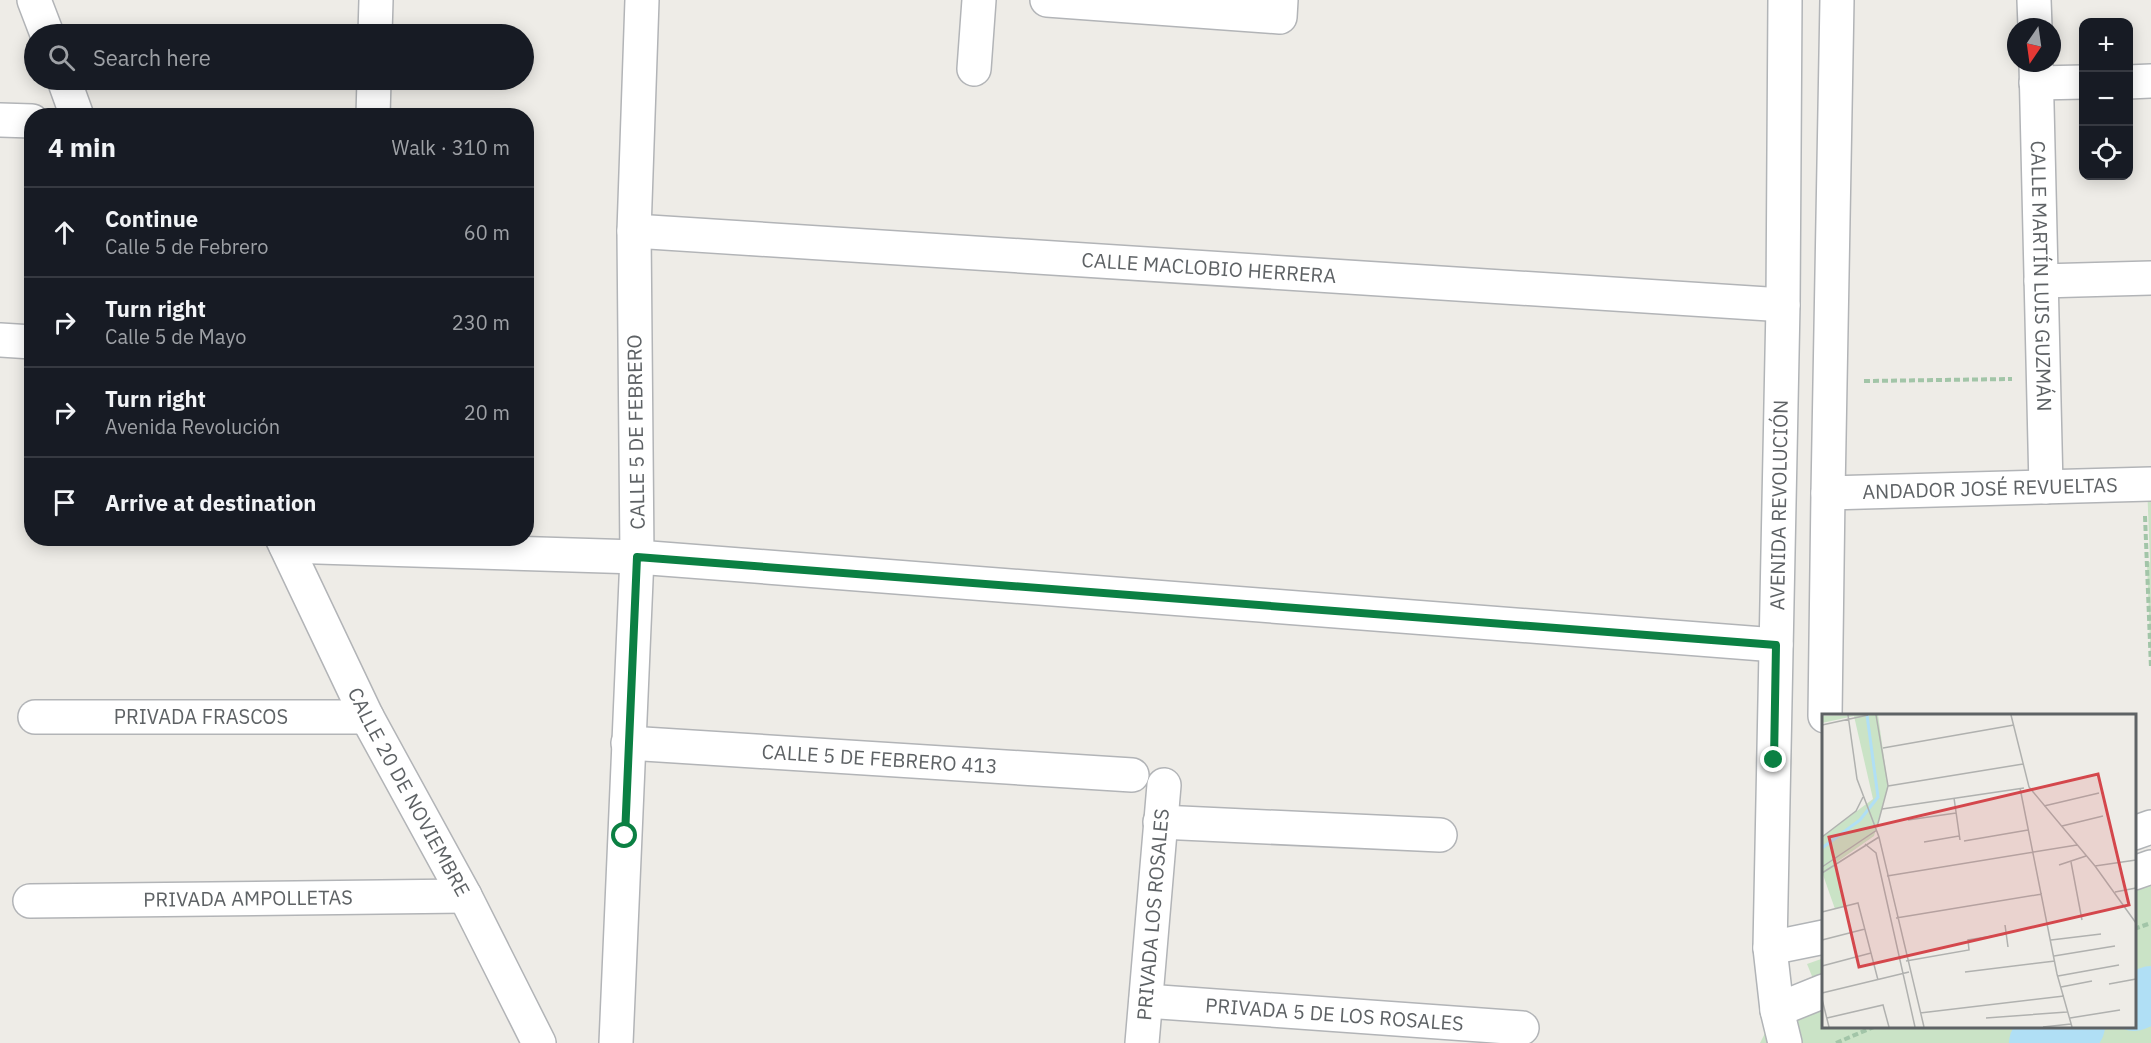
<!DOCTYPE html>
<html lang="en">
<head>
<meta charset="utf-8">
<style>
  body { margin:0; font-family:"IBM Plex Sans",sans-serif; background:#20242c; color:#f1f3f6 }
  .controls { position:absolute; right:18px; top:18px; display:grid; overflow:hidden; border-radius:12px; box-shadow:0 3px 15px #0003 }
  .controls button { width:54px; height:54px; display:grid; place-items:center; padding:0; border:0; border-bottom:2px solid #363941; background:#171b24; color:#f1f3f6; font:30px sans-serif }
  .compass { position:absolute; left:2007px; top:18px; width:54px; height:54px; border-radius:50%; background:#171b24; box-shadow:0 3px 15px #0003; rotate:193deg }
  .stop { position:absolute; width:18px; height:18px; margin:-14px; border:4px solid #0b8043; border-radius:50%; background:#fff }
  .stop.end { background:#0b8043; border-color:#fff; box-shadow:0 2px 6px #0008 }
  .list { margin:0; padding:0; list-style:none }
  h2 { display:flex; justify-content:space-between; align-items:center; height:78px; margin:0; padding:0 24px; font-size:26px }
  h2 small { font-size:20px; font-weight:400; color:#9ea1a6 }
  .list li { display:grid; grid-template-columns:39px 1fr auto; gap:18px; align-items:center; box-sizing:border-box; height:90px; padding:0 24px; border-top:2px solid #363941 }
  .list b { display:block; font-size:22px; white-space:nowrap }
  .list p { margin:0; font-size:20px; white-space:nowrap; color:#9ea1a6 }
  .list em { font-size:20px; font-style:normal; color:#9ea1a6 }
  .icon { flex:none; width:33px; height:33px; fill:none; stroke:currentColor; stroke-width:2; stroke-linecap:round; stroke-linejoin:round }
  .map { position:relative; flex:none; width:2151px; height:1043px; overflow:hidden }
  .search { position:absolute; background:#171b24; box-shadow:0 3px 15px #0003; left:24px; top:24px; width:510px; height:66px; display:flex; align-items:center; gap:15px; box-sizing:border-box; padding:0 21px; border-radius:33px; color:#9ea1a6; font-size:22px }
  .panel { position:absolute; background:#171b24; box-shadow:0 3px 15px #0003; left:24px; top:108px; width:510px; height:438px; border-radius:24px }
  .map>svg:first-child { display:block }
  .green { fill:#cae3c6 }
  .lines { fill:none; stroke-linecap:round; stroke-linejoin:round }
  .river { stroke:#b0dff5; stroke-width:58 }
  .street-casing { stroke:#b2b4b7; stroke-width:36 }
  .secondary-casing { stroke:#b1b4b7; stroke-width:36 }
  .path { stroke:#a2c5a8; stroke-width:4; stroke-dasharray:6 3; stroke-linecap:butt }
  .street { stroke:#fff; stroke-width:33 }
  .secondary { stroke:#fff; stroke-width:33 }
  .route { stroke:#0b8043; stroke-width:8 }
  .labels { text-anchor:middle; stroke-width:4.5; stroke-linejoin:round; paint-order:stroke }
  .street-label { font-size:20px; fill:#5e6265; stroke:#fff }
  .inset-river { fill:none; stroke:#b0dff5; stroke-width:3 }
  .inset-road { fill:none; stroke:#b0b1af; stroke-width:1.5 }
  .view { fill:#d4474c; fill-opacity:0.15; stroke:#d4474c; stroke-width:3 }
  .inset-edge { fill:none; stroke:#5e6265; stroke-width:3 }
</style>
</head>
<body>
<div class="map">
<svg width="2151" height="1043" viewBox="0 0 2151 1043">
  <rect width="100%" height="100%" fill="#eeece7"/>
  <!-- green -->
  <g class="green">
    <polygon points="2147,484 2151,484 2151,668 2147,563 2150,562"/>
    <polygon points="2151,867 2151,1043 1760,1043 1777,1010 1824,992 1824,1026 2134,1026 2135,873"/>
    <polygon points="1824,958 1824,983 1816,986 1807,964"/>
  </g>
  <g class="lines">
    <!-- river -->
    <g class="river">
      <polyline points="2134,1002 2151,995"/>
      <polyline points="2038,1043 2076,1026"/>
    </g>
    <!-- street casing -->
    <g class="street-casing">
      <g id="street">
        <polyline points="34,0 47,34"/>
        <polyline points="1047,0 1280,17 1281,0"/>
        <polyline points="2034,0 2035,27"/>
        <polyline points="375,34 376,0"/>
        <path id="s1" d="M 2036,63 L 2046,487"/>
        <polyline points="974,69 979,0"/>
        <polyline points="64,80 77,116"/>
        <polyline points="2128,82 2151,81"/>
        <polyline points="2036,83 2084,82"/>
        <polyline points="373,116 374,80"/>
        <polyline points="0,120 32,121"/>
        <path id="s2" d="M 634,231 L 1783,305"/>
        <polyline points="2041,281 2151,278"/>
        <polyline points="0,340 32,342"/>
        <path id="s3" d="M 1828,493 L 2151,484"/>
        <path id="s4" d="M 282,538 L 367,717 L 465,896 L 539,1043"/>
        <polyline points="286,546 637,557 1776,645"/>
        <polyline points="1825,716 1828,493 1837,0"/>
        <path id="s5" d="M 35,717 L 367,717"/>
        <path id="s6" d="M 628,743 L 1132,775"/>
        <polyline points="1160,822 1440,835"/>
        <path id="s7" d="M 30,901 L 465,896"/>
        <path id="s8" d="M 1146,1001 L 1522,1028"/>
        <polyline points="616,1043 637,557 634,231 642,0"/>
        <path id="s9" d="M 1142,1043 L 1164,785"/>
      </g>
    </g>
    <!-- secondary casing -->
    <g class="secondary-casing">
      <g id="secondary">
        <polyline points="1785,0 1783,305 1770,948 1777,1010 1785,1043"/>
        <polyline points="2134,833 2151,827"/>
        <polyline points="2134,873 2151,867"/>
        <polyline points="1770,948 1824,937"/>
        <polyline points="1777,1010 1824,991"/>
      </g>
    </g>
    <!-- path -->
    <g class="path">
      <polyline points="1864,381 2012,379"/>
      <polyline points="2145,516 2151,668"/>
      <polyline points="2134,929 2151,923"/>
      <polyline points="1836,1043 1876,1026"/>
    </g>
    <!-- street -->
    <use href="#street" class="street"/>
    <!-- secondary -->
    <use href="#secondary" class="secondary"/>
  </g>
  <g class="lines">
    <!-- route -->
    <polyline class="route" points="625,836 637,557 1776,645 1774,760"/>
  </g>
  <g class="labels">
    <!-- street labels -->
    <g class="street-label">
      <text dy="7" stroke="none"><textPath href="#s2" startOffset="576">CALLE MACLOBIO HERRERA</textPath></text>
      <text dy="7" stroke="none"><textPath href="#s1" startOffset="213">CALLE MARTÍN LUIS GUZMÁN</textPath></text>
      <text transform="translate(636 432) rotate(-91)" y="7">CALLE 5 DE FEBRERO</text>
      <text dy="7" stroke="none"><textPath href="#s3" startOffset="162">ANDADOR JOSÉ REVUELTAS</textPath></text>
      <text transform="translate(1779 505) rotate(-89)" y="7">AVENIDA REVOLUCIÓN</text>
      <text dy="7" stroke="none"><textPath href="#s5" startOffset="166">PRIVADA FRASCOS</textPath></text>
      <text dy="7" stroke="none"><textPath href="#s6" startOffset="252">CALLE 5 DE FEBRERO 413</textPath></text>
      <text dy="7" stroke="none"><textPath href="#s4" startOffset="284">CALLE 20 DE NOVIEMBRE</textPath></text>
      <text dy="7" stroke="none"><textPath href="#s7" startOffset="218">PRIVADA AMPOLLETAS</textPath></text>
      <text dy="7" stroke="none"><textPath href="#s9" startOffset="129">PRIVADA LOS ROSALES</textPath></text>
      <text dy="7" stroke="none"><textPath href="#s8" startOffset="189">PRIVADA 5 DE LOS ROSALES</textPath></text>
    </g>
  </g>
  <!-- overview -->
  <g transform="translate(1822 714)">
    <rect width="314" height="314" fill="#eeece7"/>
    <path d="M 56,1 L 66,72 L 52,122 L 12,150 L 24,192 L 13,195 L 0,158 L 0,123 L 51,85 L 32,2 L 0,9 L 0,2 Z" fill="#cae3c6"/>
    <path class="inset-river" d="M 0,134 L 38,106 L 56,83 L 45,1"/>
    <path class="inset-road" d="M 26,1 L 35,65 L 57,123 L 102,313M 54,1 L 66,72 L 55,113M 189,1 L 207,73 L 273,152 L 314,209M 0,11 L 46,1M 61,34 L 192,11M 66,72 L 201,50M 198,74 L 235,260 L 250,313M 132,84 L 138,126M 222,92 L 277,79M 60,95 L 202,74M 86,106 L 134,99M 240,112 L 281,102M 0,123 L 34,97 L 41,83M 142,127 L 206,116M 102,128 L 137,122M 43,130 L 54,139 L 93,313M 249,148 L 260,206M 237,151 L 264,142M 273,152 L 314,146M 0,153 L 55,116M 0,159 L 57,123M 65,162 L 255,131M 293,178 L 314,174M 0,198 L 36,189 L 56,266M 74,204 L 220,180M 183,211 L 186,233M 0,226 L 43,215M 229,226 L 279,220M 232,242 L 293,232M 84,247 L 147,236 L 146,226 L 184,220M 0,252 L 49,239M 143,258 L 233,247M 236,262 L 297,251M 287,270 L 314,265M 239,273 L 270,267M 0,279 L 87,258M 0,285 L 7,313M 98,299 L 242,282M 5,304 L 61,291 L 67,313M 164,304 L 245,298M 248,304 L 298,296M 221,313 L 249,310"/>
    <path class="view" d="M 276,60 L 307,191 L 37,253 L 7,123 Z"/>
    <rect width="314" height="314" class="inset-edge"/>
  </g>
</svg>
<div class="controls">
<button>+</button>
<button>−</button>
<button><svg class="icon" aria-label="locate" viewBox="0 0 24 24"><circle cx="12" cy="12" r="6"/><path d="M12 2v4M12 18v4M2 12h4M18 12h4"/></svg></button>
</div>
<svg class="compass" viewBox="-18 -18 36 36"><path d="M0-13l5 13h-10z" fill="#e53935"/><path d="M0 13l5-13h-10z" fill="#9ea1a6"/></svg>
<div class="stop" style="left:625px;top:836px"></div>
<div class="stop end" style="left:1774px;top:760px"></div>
<div class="search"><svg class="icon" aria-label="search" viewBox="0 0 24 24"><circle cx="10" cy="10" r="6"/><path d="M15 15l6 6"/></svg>Search here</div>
<section class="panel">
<h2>4 min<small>Walk · 310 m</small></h2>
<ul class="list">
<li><svg class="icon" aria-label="ahead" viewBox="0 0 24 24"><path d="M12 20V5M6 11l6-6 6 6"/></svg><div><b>Continue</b><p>Calle 5 de Febrero</p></div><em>60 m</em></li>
<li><svg class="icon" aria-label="right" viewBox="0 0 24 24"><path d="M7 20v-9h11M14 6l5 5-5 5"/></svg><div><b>Turn right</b><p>Calle 5 de Mayo</p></div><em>230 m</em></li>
<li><svg class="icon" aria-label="right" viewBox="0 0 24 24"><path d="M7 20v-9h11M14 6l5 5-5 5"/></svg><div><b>Turn right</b><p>Avenida Revolución</p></div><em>20 m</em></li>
<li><svg class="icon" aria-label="arrive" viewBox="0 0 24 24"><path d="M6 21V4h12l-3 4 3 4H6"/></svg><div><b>Arrive at destination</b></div></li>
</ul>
</section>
</div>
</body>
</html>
